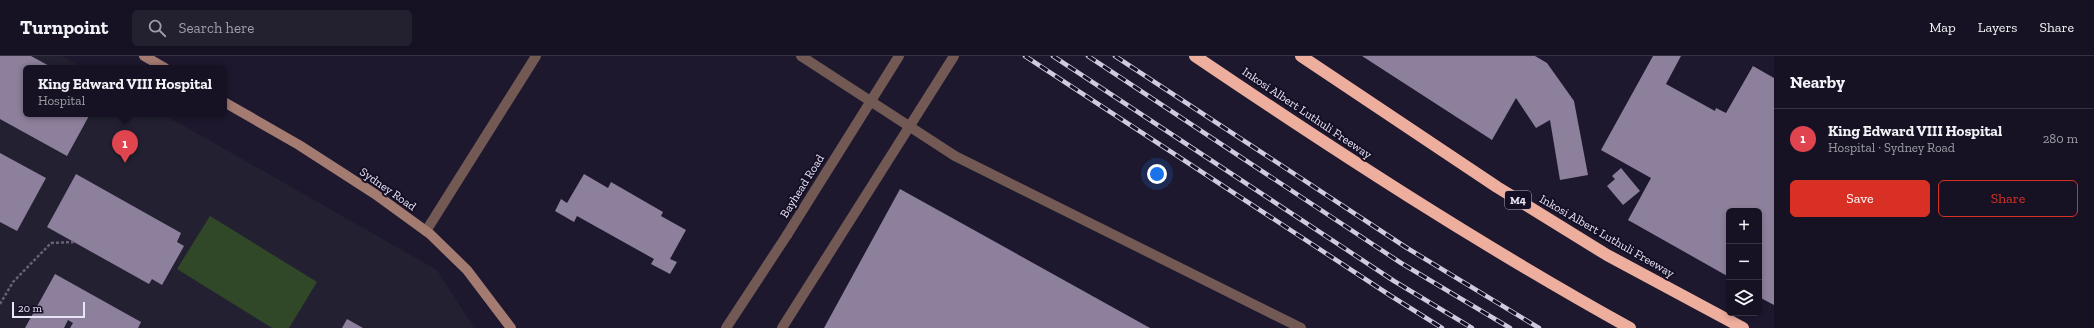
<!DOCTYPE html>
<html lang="en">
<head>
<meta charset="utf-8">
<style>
  body { margin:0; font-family:"Zilla Slab",serif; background:#232030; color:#f1f3f6 }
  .controls { position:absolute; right:12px; bottom:12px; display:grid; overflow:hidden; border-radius:6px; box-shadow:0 2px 6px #0003 }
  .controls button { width:36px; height:36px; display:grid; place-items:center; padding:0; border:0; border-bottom:1px solid #353241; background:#161223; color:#f1f3f6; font:20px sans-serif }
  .scale { position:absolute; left:12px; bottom:10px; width:73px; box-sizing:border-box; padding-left:4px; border:2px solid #e8e5f6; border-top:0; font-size:11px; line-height:14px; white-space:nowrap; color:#e8e5f6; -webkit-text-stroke:3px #150f25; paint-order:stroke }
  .you { position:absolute; left:1157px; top:118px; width:14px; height:14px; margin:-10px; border:3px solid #fff; border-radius:50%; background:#1a73e8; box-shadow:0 0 0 6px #1a73e833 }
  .badge { display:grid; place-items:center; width:26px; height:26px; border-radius:50%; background:#d93025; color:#fff; font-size:13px; font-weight:700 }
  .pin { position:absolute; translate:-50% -33px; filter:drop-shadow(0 1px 2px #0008) }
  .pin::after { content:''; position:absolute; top:21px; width:14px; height:12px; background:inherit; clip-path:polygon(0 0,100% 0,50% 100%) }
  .popup { position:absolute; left:23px; top:9px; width:204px; height:52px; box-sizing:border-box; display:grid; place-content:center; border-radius:6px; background:#161223; filter:drop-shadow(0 1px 3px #0005); font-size:13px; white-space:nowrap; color:#9e9ea6 }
  .popup b { font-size:15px; color:#f1f3f6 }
  .popup::after { content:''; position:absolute; left:50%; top:100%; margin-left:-8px; border:8px solid transparent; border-top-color:#161223 }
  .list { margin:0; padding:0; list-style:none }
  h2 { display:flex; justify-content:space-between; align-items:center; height:52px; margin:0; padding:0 16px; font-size:17px }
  h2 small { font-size:13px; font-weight:400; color:#9e9ea6 }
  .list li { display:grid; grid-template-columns:26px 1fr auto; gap:12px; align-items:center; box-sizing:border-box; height:60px; padding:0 16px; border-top:1px solid #353241 }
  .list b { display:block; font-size:15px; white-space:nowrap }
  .list p { margin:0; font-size:13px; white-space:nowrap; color:#9e9ea6 }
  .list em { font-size:13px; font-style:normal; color:#9e9ea6 }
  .actions { display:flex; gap:8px; padding:12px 16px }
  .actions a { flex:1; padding:9px 0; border:1px solid #d93025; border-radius:6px; text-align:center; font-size:14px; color:#d93025 }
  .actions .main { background:#d93025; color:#fff }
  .icon { flex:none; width:22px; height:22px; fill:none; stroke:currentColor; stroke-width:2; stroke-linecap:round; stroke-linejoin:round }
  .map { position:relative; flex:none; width:1774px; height:272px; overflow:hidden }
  header { display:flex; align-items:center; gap:24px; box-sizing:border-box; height:56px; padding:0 20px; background:#161223; border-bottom:1px solid #353241 }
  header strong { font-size:19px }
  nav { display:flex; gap:22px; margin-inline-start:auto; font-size:14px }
  .search { width:280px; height:36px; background:#232030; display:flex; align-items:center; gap:10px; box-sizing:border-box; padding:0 14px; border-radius:6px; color:#9e9ea6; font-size:15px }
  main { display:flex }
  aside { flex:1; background:#161223 }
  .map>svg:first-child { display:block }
  .medical { fill:#232131 }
  .green { fill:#314828 }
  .building { fill:#8d809c }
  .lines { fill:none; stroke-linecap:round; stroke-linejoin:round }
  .path { stroke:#666176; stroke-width:2.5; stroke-dasharray:3 2; stroke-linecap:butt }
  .service { stroke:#735953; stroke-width:10 }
  .minor { stroke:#735953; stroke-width:10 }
  .secondary { stroke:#a47b71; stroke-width:10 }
  .motorway { stroke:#eeae9e; stroke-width:12 }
  .rail-casing { stroke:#cfccdd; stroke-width:4.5 }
  .rail { stroke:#150f25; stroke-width:3; stroke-dasharray:9; stroke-linecap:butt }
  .minor-bridge { stroke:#735953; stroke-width:10 }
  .labels { text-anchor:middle; stroke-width:4; stroke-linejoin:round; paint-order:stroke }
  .shield { fill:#150f25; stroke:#a9a5b7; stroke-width:1 }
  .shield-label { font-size:11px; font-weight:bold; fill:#e8e5f6 }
  .street-label { font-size:12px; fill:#e8e5f6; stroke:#150f25 }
</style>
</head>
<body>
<header>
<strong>Turnpoint</strong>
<div class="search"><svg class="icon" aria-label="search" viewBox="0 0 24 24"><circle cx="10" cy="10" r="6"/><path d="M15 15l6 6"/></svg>Search here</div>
<nav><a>Map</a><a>Layers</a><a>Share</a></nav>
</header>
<main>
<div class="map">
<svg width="1774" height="272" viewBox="0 0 1774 272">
  <rect width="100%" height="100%" fill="#1e182f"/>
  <!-- medical -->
  <polygon class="medical" points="0,0 62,0 83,12 26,12 26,58 163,58 437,214 474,272 0,272"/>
  <!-- green -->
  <polygon class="green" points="210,160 317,226 289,272 272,272 177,213"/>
  <!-- building -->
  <g class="building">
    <polygon points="0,0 31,0 53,12 26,12 26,58 90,58 67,100 0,63"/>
    <polygon points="1362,0 1535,0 1547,7 1574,45 1588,119 1560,124 1550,64 1536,72 1516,42 1492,84"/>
    <polygon points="1653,0 1681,0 1666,28 1715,55 1716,52 1726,57 1753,10 1774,22 1774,249 1759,241 1759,155 1729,155 1729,221 1628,164 1651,122 1601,94"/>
    <polygon points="0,97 46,122 17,175 0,166"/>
    <polygon points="1621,112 1640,135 1623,149 1607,130 1615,123 1612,120"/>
    <polygon points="76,118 181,177 177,186 184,190 162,229 152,223 149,228 47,171"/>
    <polygon points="584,118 608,132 611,126 663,156 661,160 686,174 670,203 677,206 670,218 651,208 654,203 577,160 574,166 555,155 561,143 567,147"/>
    <polygon points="900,133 1150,272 824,272"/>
    <polygon points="55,218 141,266 138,272 70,272 73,267 68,264 64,272 25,272"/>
    <polygon points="347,263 363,272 342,272"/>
  </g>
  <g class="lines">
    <!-- path -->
    <polyline class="path" points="0,248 13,226 51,187 74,186"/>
    <!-- service -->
    <g class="service">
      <polyline points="801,0 955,100 1301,272"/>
      <polyline points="426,175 536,0"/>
    </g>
    <!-- minor -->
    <g class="minor">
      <polyline points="726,272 787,179"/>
      <polyline points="782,272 825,204"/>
    </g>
    <!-- secondary -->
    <g class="secondary">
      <polyline points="144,0 165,12"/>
      <polyline points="224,46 299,89 375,138 430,178 467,214 511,272"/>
    </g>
    <!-- motorway -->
    <g class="motorway">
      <path d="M 1195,0 C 1337,96 1480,189 1630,272"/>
      <polyline points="1301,0 1497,131 1607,199 1743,272"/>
    </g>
    <!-- rail casing -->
    <g class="rail-casing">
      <g id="rail">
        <polyline points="1025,0 1391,240 1442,272"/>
        <polyline points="1053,0 1394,225 1472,272"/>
        <polyline points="1088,0 1401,207 1510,272"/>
        <polyline points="1115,0 1407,192 1539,272"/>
      </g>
    </g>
    <!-- rail -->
    <use href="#rail" class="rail"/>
    <!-- minor-bridge -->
    <g class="minor-bridge">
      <polyline points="787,179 899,0"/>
      <polyline points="825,204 954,0"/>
    </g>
  </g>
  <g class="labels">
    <!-- shield labels -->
    <rect class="shield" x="1505" y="135" width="26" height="18" rx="3"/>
    <g class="shield-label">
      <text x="1518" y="148">M4</text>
    </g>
    <!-- street labels -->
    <g class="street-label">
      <text transform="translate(1307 57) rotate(34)" y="4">Inkosi Albert Luthuli Freeway</text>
      <text transform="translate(802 130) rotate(-58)" y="4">Bayhead Road</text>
      <text transform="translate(388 133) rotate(35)" y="4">Sydney Road</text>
      <text transform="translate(1607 180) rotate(30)" y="4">Inkosi Albert Luthuli Freeway</text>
    </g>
  </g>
</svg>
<div class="controls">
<button>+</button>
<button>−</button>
<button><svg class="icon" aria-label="layers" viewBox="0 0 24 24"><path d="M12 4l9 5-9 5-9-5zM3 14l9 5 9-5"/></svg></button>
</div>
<div class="scale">20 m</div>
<div class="you"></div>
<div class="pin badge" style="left:125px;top:107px;background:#e0444e">1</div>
<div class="popup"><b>King Edward VIII Hospital</b>Hospital</div>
</div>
<aside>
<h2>Nearby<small></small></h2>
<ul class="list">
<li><span class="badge" style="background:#e0444e">1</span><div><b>King Edward VIII Hospital</b><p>Hospital · Sydney Road</p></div><em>280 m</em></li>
</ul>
<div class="actions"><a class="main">Save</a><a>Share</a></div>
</aside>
</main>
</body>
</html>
